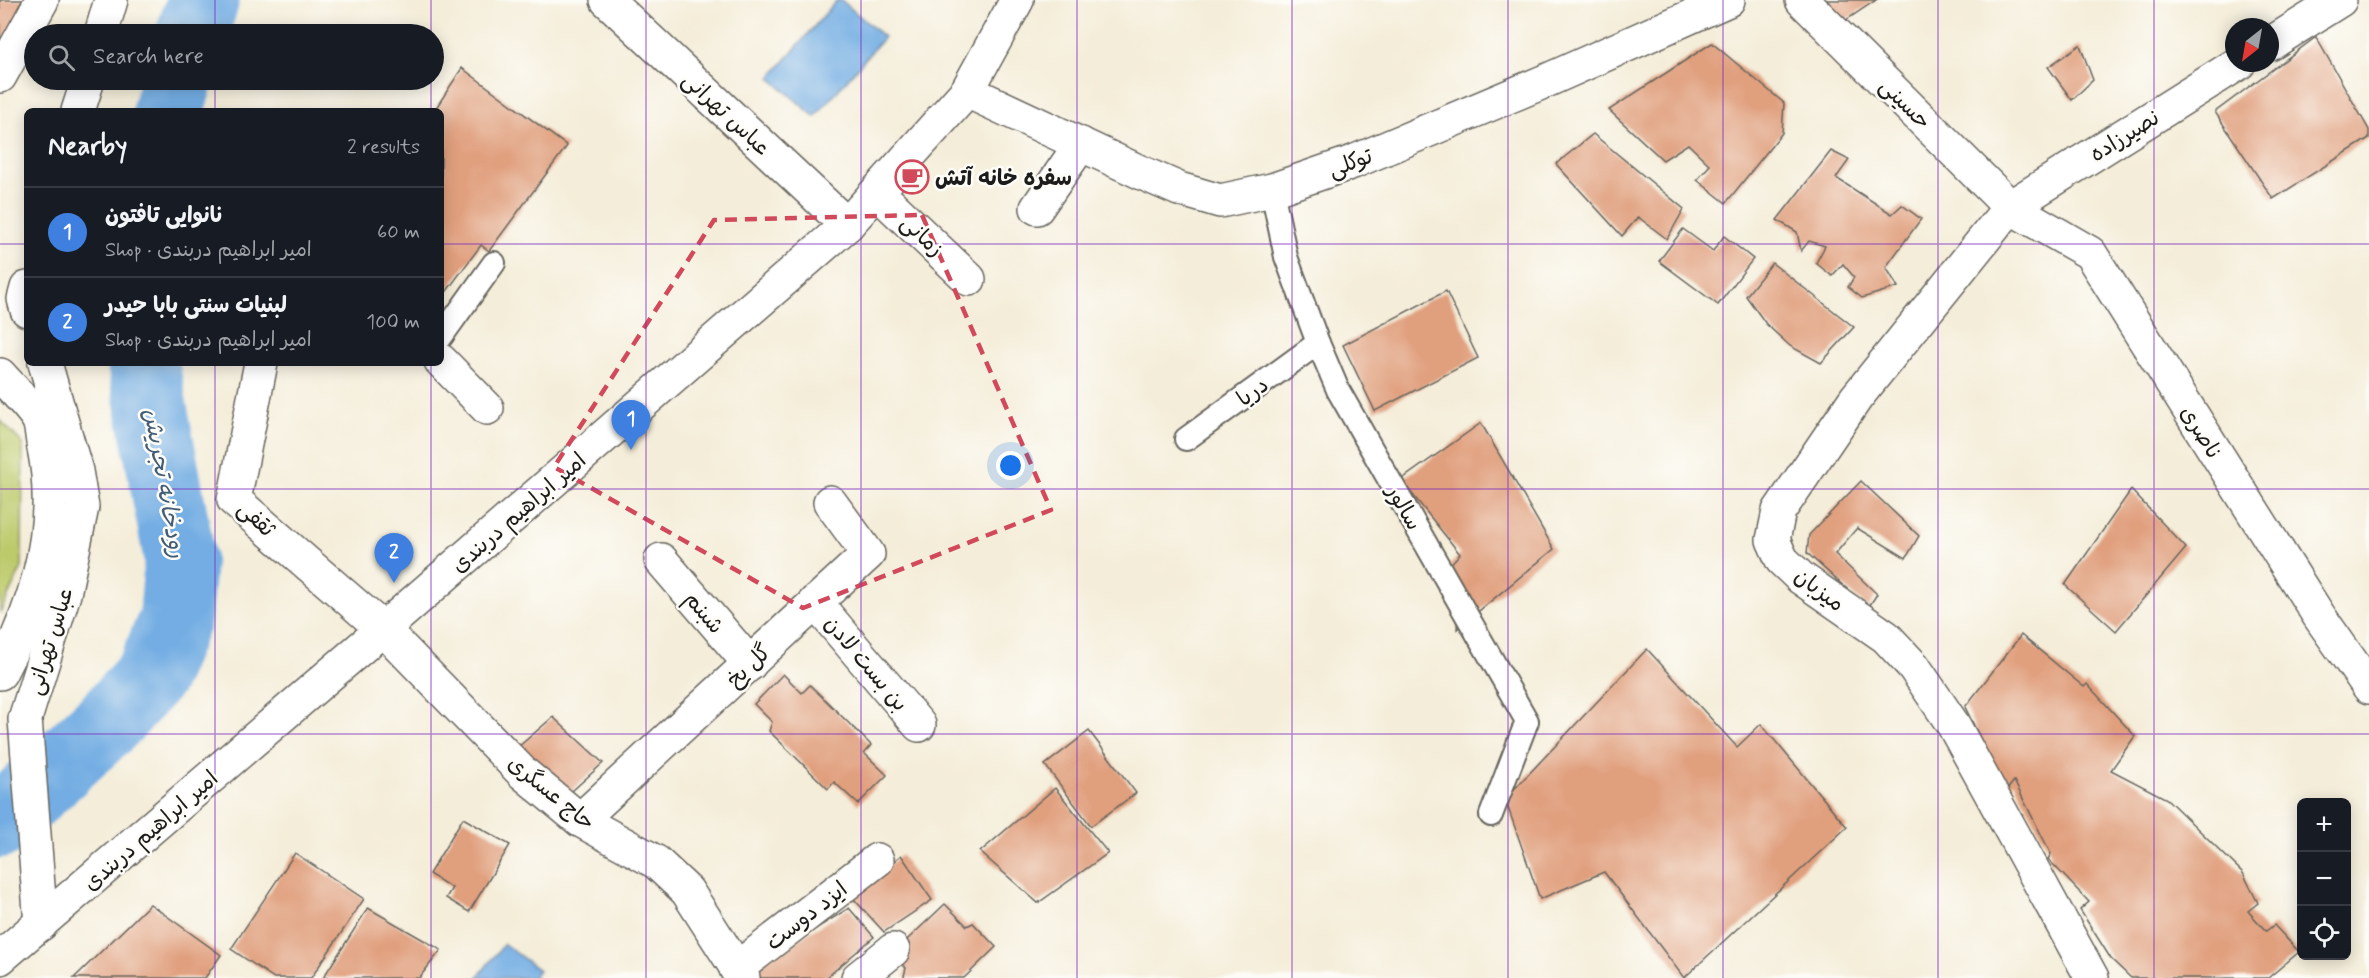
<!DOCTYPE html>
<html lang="en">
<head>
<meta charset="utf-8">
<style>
  body { margin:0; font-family:Mynerve,"Playpen Sans Arabic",sans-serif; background:#242831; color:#f1f3f6 }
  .controls { position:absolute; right:18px; bottom:18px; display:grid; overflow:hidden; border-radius:9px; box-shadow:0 3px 15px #0003 }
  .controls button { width:54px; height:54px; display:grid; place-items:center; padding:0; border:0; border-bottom:2px solid #363941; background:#171b24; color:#f1f3f6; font:30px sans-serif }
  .compass { position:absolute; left:2225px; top:18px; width:54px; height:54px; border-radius:50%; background:#171b24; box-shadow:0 3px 15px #0003; rotate:211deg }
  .you { position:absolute; left:1011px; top:466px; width:21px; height:21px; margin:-15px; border:4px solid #fff; border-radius:50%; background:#1a73e8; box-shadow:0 0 0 9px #1a73e833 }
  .badge { display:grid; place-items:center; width:39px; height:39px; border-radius:50%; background:#1a73e8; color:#fff; font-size:20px; font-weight:700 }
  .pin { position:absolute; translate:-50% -50px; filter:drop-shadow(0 2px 3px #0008) }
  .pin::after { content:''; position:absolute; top:32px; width:21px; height:18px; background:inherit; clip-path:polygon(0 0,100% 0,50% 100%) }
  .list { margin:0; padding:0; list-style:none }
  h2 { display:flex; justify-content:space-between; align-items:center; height:78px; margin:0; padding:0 24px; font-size:26px }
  h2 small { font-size:20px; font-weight:400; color:#9ea1a6 }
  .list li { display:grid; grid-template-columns:39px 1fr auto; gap:18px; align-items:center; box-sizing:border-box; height:90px; padding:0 24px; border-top:2px solid #363941 }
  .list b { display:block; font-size:22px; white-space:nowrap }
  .list p { margin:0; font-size:20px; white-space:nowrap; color:#9ea1a6 }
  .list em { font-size:20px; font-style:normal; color:#9ea1a6 }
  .icon { flex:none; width:33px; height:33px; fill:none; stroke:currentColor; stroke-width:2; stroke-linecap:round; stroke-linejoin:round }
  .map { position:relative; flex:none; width:2369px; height:978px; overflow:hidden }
  .search { position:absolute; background:#171b24; box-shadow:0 3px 15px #0003; left:24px; top:24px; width:420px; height:66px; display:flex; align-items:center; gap:15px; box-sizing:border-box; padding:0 21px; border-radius:33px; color:#9ea1a6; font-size:22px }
  .panel { position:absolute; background:#171b24; box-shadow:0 3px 15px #0003; left:24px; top:108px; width:420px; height:258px; border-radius:9px }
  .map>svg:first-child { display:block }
  .green { fill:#bdca6c; stroke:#6c7344; stroke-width:1.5 }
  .water { fill:#73ade3; stroke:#486480; stroke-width:1.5 }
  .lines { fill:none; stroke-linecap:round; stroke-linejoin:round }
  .river { stroke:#73ade3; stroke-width:72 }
  .building { fill:#e09f7d }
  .service-casing { stroke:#68655e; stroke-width:26 }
  .minor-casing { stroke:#68655e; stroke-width:36 }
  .service { stroke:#fff; stroke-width:22 }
  .minor { stroke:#fff; stroke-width:33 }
  .marked { fill:none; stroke:#d1495b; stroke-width:4.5; stroke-dasharray:12 8; stroke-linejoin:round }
  .grid { fill:none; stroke:#7b2cbf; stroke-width:1.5; stroke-opacity:0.55 }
  .labels { text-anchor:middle; stroke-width:5; stroke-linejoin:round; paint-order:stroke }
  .street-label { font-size:22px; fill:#1c1c1c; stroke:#fdfcf7 }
  .poi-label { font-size:22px; font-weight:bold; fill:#1c1c1c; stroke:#fdfcf7; text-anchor:start }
  .water-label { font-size:24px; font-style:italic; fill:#435d76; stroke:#fdfcf7 }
</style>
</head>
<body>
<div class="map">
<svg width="2369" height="978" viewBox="0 0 2369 978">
  <rect width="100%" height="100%" fill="#fdfcf7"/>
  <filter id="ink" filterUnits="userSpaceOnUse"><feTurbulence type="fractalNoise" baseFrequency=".0167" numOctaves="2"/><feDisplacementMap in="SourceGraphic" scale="12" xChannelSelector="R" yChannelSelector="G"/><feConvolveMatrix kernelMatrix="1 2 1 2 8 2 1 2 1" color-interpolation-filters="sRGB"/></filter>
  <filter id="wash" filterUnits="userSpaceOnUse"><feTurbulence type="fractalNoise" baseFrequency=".008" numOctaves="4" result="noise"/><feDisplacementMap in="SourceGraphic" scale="24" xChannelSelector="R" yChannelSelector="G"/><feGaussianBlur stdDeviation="1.35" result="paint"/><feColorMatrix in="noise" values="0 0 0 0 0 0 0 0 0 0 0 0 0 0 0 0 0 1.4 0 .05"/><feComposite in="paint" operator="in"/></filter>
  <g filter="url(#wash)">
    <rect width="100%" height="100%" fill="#f4edd9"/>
    <!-- green -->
    <polygon class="green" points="0,420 23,444 22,567 0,613"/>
    <!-- water -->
    <g class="water">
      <polygon points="837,0 841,0 884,37 815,117 770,78"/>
      <polygon points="504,944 539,970 533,978 477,978"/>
    </g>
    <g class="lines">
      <!-- river -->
      <g class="river">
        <polyline points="192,34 203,0"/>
        <polyline points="168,111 177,80"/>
        <polyline points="0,822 113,717 152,673 175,618 180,560 143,363"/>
      </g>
    </g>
    <g id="blocks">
      <!-- building -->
      <g class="building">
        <polygon points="0,0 29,0 0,49"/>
        <polygon points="1810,0 1876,0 1840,24"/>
        <polygon points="2316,37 2369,130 2369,138 2273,199 2215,112"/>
        <polygon points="1712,43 1784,103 1782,133 1726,203 1697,180 1710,165 1688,144 1663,160 1609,110"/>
        <polygon points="2080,45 2093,80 2072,100 2048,67"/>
        <polygon points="462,68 567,146 489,251 481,245 441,299 441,111 434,111"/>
        <polygon points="1593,134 1684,209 1667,239 1638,217 1622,236 1556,164"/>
        <polygon points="1831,151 1849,160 1836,178 1892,214 1902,205 1921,219 1886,267 1898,287 1862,298 1848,287 1854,277 1843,264 1832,276 1816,263 1825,246 1809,241 1801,251 1797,232 1777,220"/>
        <polygon points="1683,229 1713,251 1724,236 1753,259 1718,305 1659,261"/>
        <polygon points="1772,263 1854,327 1821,363 1790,346 1766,324 1746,296"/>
        <polygon points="1446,291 1478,358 1375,411 1343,345"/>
        <polygon points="1481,423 1554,549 1457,629 1458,602 1438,577 1460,554 1401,480"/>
        <polygon points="1861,481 1919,536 1906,558 1857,528 1835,554 1877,594 1868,608 1807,553 1809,535"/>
        <polygon points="2131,490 2186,548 2116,631 2065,585"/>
        <polygon points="2021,635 2084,687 2087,684 2135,736 2111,770 2167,799 2243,873 2258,903 2248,911 2266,931 2274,925 2299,952 2268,978 2131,978 2111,959 2080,910 2089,902 2048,859 2051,854 2014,781 2006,791 1965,707"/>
        <polygon points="1647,649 1737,747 1761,724 1847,827 1684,978 1604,872 1540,899 1505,799"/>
        <polygon points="783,674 802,693 810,685 871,745 864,753 887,775 858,804 834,782 828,789 769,731 772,722 754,704"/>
        <polygon points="553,717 603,763 562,800 510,754"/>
        <polygon points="1089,731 1136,793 1091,826 1045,765"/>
        <polygon points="1055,788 1108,853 1038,903 980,852"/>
        <polygon points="463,818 510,845 469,912 446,898 452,888 429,874"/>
        <polygon points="295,853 364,899 311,978 274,978 231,949"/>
        <polygon points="901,855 932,900 884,932 852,897"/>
        <polygon points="150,904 221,955 205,978 74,978"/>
        <polygon points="945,904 967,926 973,923 996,947 964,978 906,978 904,976 906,968 892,954"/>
        <polygon points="368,908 441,950 419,978 323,978"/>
        <polygon points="849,908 874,937 826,978 757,978 751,969"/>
      </g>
    </g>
  </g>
  <g filter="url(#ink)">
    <use href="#blocks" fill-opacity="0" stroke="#68655e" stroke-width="1.5"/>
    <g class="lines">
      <!-- service casing -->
      <g class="service-casing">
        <g id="service">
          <polyline points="1272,190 1286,257 1318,343 1338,390 1527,721 1491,815"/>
          <polyline points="441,337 494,263"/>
          <polyline points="1186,439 1318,343"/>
        </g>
      </g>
      <!-- minor casing -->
      <g class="minor-casing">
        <g id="minor">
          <polyline points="607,0 847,225"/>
          <polyline points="1802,0 2010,207 2090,253 2319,616 2369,687"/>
          <polyline points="101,34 111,0"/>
          <polyline points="2270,44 2340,0"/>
          <polyline points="0,76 42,0"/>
          <polyline points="967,91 1140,172 1179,189 1220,201 1272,190 1353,162 1548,80 1728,0"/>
          <polyline points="78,111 88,80"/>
          <polyline points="877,192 969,279"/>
          <polyline points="1037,208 1081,144"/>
          <polyline points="27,288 24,299 27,310"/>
          <polyline points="441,361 487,408"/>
          <polyline points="261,363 234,500 383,629 523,773 580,820 656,862 687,891 743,978"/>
          <path d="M 0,375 C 9,385 34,410 39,421 C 42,429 42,439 44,448 C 60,527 37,604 0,673"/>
          <polyline points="661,560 750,664"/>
          <polyline points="815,602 919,725"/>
          <polyline points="580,820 868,554 830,502"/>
          <polyline points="41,924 25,719 64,594 82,507 76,471 45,363"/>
          <polyline points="0,958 383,629 847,225 967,91 1017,0"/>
          <polyline points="736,969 877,860"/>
          <polyline points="858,978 893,950"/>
          <polyline points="2092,978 1954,726 1914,667 1886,637 1801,578 1782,560 1773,540 1779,511 1856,398 2010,207 2239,63"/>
        </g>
      </g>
      <!-- service -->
      <use href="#service" class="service"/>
      <!-- minor -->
      <use href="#minor" class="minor"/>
    </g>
  </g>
  <!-- marked area -->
  <path class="marked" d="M 922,215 L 1051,510 L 803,608 L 554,467 L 714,220 Z"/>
  <!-- grid -->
  <path class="grid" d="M 215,0 L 215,34M 431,0 L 431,34M 646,0 L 646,978M 861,0 L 861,978M 1077,0 L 1077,978M 1292,0 L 1292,978M 1508,0 L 1508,978M 1723,0 L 1723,978M 1938,0 L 1938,978M 2154,0 L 2154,978M 215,80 L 215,111M 431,80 L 431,111M 0,244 L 27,244M 441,244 L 2369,244M 215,363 L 215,978M 431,363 L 431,978M 0,489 L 2369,489M 0,734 L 2369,734"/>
  <!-- icons -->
  <defs>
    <g id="cafe-ring" transform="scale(1.725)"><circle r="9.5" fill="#fdfcf7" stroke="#d1495b" stroke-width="1.5"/><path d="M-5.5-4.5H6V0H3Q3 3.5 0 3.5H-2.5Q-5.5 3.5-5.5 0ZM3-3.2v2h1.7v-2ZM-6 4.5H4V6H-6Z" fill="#d1495b"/></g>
  </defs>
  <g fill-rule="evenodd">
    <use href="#cafe-ring" x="912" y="177"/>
  </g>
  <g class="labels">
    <!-- street labels -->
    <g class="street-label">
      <text transform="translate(1906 103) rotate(45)" y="8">حسینی</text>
      <text transform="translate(727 113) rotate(43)" y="8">عباس تهرانی</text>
      <text transform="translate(2124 135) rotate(-32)" y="8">نصیرزاده</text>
      <text transform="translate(1350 162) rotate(-21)" y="8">توکلی</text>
      <text transform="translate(923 235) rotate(43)" y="8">زمانی</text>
      <text transform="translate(1252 391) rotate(-36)" y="8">دریا</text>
      <text transform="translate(2202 432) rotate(58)" y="8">ناصری</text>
      <text transform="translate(1405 507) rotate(60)" y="8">سالور</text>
      <text transform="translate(518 512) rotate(-41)" y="8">امیر ابراهیم دربندی</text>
      <text transform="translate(257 518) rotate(43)" y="8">ثقفی</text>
      <text transform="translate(1820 589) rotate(37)" y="8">میزبان</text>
      <text transform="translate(705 612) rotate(50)" y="8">شبنم</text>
      <text transform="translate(49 641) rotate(-73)" y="8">عباس تهرانی</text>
      <text transform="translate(867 663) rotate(50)" y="8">بن بست لادن</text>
      <text transform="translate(748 665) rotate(-43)" y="8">گل یخ</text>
      <text transform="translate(552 792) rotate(39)" y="8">حاج عسگری</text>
      <text transform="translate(150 830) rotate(-41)" y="8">امیر ابراهیم دربندی</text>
      <text transform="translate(806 915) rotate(-38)" y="8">ایزد دوست</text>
    </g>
    <!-- poi labels -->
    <g class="poi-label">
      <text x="935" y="185">سفره خانه آتش</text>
    </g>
    <!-- water labels -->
    <g class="water-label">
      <text transform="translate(165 483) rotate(80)" y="8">رودخانه تجریش</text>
    </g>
  </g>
</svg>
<div class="controls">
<button>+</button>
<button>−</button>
<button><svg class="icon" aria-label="locate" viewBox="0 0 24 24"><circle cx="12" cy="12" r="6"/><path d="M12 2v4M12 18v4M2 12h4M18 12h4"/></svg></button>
</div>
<svg class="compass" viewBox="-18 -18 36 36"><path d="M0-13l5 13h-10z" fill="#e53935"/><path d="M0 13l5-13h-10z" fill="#9ea1a6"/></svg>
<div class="you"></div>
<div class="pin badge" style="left:631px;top:450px;background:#3f7fe0">1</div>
<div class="pin badge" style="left:394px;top:583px;background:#3f7fe0">2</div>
<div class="search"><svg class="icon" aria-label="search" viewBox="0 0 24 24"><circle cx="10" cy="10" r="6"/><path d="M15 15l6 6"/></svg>Search here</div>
<section class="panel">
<h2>Nearby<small>2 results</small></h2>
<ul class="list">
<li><span class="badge" style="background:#3f7fe0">1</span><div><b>نانوایی تافتون</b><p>Shop · امیر ابراهیم دربندی</p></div><em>60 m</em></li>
<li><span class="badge" style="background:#3f7fe0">2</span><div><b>لبنیات سنتی بابا حیدر</b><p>Shop · امیر ابراهیم دربندی</p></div><em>100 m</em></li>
</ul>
</section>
</div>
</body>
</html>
